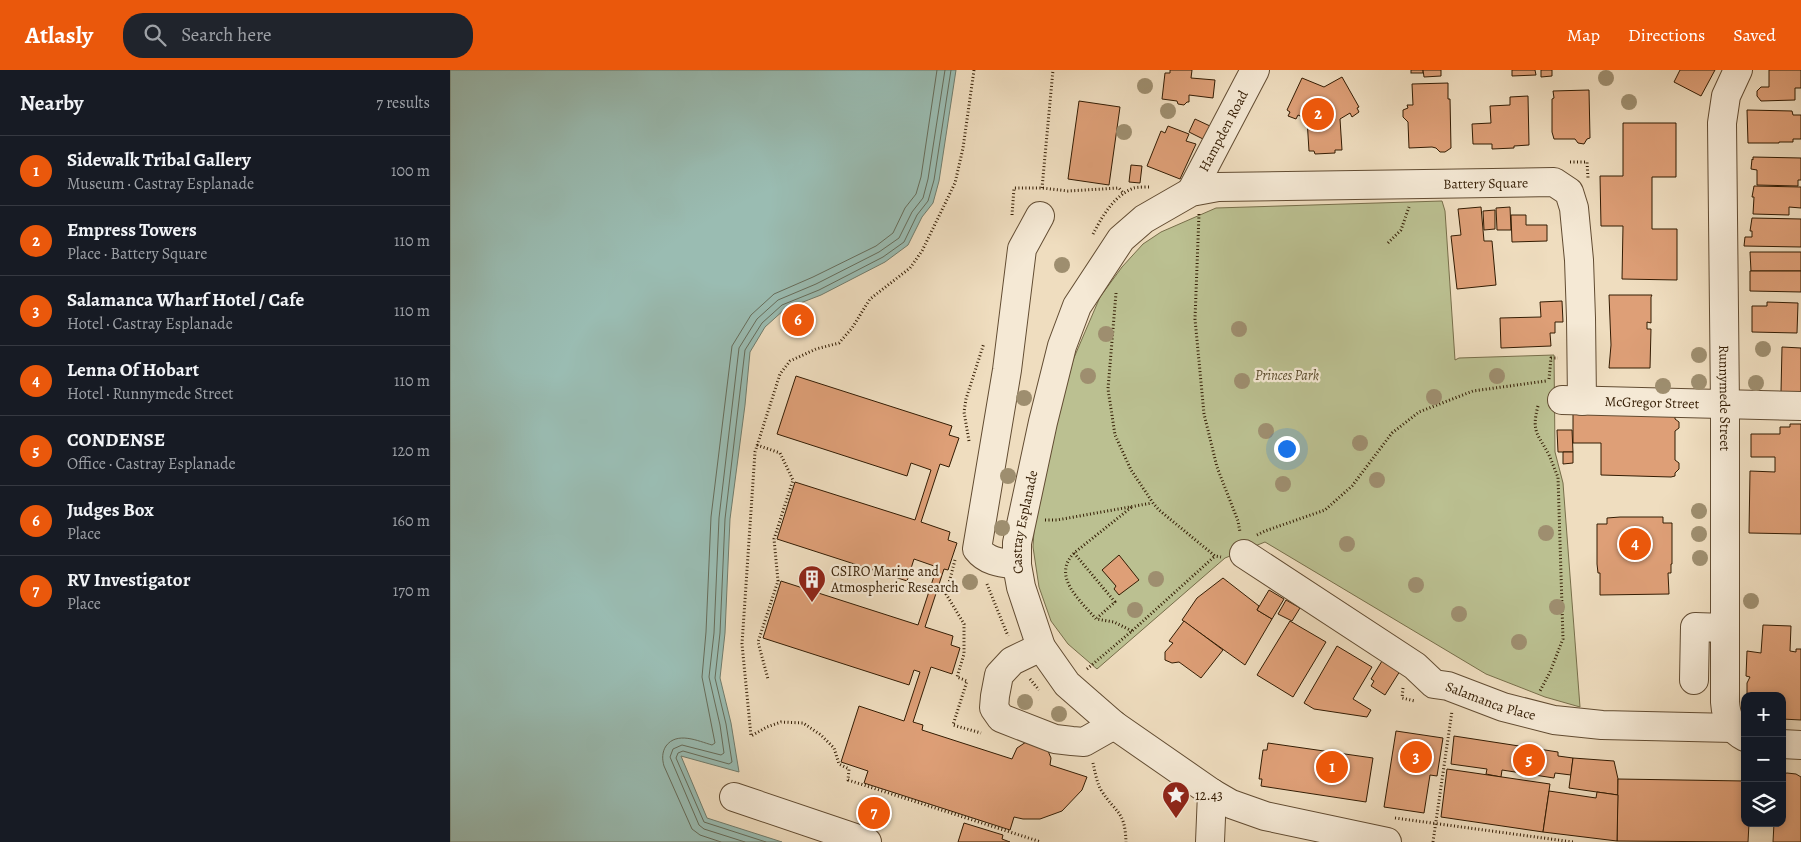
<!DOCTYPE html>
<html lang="en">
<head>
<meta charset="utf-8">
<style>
  body { margin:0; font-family:Alegreya,serif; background:#20242c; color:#f1f3f6 }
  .controls { position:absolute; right:15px; bottom:15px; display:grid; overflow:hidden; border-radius:10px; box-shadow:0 2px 8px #0003 }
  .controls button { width:45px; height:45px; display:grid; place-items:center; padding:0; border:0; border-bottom:1px solid #363941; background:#171b24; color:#f1f3f6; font:25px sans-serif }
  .you { position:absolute; left:836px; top:378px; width:18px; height:18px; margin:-12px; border:4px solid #fff; border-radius:50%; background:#1a73e8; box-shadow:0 0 0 8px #1a73e833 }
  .badge { display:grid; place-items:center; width:32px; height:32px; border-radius:50%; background:#ea580c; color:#fff; font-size:16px; font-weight:700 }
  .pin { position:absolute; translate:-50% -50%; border:2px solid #fff; box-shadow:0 1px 5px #0006 }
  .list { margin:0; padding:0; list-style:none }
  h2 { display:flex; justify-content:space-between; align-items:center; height:65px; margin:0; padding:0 20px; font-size:21px }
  h2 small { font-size:16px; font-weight:400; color:#9ea1a6 }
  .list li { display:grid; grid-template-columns:32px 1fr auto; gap:15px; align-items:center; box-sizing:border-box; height:70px; padding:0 20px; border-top:1px solid #363941 }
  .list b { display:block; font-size:19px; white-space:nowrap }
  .list p { margin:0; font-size:16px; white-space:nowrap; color:#9ea1a6 }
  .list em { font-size:16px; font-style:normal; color:#9ea1a6 }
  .icon { flex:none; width:28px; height:28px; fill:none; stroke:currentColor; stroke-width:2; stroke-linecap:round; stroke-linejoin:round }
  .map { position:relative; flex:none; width:1351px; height:772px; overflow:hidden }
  header { display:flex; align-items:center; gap:30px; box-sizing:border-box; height:70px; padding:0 25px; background:#ea580c; color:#fff }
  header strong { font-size:24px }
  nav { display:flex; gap:28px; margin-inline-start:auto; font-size:18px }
  .search { width:350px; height:45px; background:#20242c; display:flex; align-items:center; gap:12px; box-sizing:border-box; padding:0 18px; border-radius:20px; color:#9ea1a6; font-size:19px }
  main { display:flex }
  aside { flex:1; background:#171b24 }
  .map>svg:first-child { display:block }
  .green { fill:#bbc091; stroke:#776e4a }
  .water { fill:#9abcb2; stroke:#717c6c }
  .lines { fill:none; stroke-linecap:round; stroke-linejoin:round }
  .shore { stroke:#666c5a; stroke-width:1 }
  .building { fill:#de9f77; stroke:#331c03 }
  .minor-casing { stroke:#624c32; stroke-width:30 }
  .path { stroke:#331c03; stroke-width:3; stroke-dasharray:1 2.5; stroke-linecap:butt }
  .minor { stroke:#f5e9d5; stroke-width:28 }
  .tree { fill:#9e8e6f }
  .labels { text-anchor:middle; stroke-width:4.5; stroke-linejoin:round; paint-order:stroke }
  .street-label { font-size:14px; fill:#331c03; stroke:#f5e9d5 }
  .park-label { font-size:14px; font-style:italic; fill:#5c4d2e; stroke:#f5e9d5 }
  .poi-label { font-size:14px; fill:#331c03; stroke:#f5e9d5; text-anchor:start }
</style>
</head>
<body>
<header>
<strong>Atlasly</strong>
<div class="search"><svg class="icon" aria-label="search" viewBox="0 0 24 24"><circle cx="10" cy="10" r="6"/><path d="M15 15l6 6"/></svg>Search here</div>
<nav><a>Map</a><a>Directions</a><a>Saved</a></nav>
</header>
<main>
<aside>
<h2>Nearby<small>7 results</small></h2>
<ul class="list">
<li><span class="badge">1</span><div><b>Sidewalk Tribal Gallery</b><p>Museum · Castray Esplanade</p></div><em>100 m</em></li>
<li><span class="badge">2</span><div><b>Empress Towers</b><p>Place · Battery Square</p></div><em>110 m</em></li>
<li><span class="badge">3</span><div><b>Salamanca Wharf Hotel / Cafe</b><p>Hotel · Castray Esplanade</p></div><em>110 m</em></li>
<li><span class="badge">4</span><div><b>Lenna Of Hobart</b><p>Hotel · Runnymede Street</p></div><em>110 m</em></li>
<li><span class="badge">5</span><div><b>CONDENSE</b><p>Office · Castray Esplanade</p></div><em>120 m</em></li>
<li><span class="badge">6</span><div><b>Judges Box</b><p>Place</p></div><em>160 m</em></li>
<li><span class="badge">7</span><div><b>RV Investigator</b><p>Place</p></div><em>170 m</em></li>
</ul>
</aside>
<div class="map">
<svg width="1351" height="772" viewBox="0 0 1351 772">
  <rect width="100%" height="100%" fill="#efddbf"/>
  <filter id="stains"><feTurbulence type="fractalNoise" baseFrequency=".004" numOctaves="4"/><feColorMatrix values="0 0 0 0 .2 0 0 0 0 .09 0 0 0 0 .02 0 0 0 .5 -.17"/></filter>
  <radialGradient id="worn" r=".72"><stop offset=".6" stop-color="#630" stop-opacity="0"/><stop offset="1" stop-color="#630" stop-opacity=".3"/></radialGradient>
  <!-- green -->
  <polygon class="green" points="992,131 995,141 1005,290 1009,288 1104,285 1105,382 1113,413 1130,637 1095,627 1036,604 815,472 775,488 647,599 618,574 601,551 589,517 583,477 585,444 604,362 623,290 650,227 672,197 693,174 711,162 766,138"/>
  <!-- water -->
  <polygon class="water" points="0,0 506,0 489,111 483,133 472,147 458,175 435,192 371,225 335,239 315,257 300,282 295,335 280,449 275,563 270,608 281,653 289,702 231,686 257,748 332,772 0,772"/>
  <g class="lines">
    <!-- shore -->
    <g class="shore">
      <path d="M 271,772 L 250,765 L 242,759 L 214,696 C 212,689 212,682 216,676 C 227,661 248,671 262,675 L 265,673 L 252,607 L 256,562 L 261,447 L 282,276 L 301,245 L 324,224 L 363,207 L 426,176 L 443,163 L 455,138 L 466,124 L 471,107 L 487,0"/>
      <polyline points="295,772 254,759 249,755 220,687 223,679 232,675 271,685 274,683 270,655 259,607 264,563 269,448 289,278 307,249 328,230 366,214 429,182 449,168 462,142 473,128 478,109 495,0"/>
      <polyline points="316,772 254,752 226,688 228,683 233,681 279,694 282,692 276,654 265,608 270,563 275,449 295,280 312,253 332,235 369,220 433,187 454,172 467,145 478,131 484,110 501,0"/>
    </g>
  </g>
  <!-- building -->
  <g class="building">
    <polygon points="720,0 742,0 741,8 765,10 763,28 739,25 739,32 737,32 734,35 728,34 727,31 712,29 715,3 720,3"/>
    <rect x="961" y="0" width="12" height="3"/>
    <polygon points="973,0 991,0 991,6 974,7"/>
    <polygon points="1062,0 1085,0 1086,5 1062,6"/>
    <polygon points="1091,0 1102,0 1102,6 1091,7"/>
    <polygon points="1230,0 1265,0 1251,26 1224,12"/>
    <polygon points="1319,0 1351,0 1351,18 1345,18 1345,30 1311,31 1307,26 1307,21 1311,17 1319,17"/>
    <polygon points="892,7 909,37 907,38 909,42 902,47 900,43 890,49 892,80 885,80 885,83 865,84 864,81 859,81 857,49 848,45 846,49 838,46 840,42 837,40 852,8 874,17"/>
    <polygon points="998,13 998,29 1000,29 1001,78 995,82 990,82 986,78 982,77 959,78 958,52 953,47 953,40 958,38 957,35 963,35 962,14"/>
    <polygon points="1139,20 1140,68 1137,69 1134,74 1128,73 1125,69 1104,69 1102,62 1102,29 1104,28 1103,21"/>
    <polygon points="1078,26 1079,75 1064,76 1064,78 1042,79 1042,74 1023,74 1022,54 1041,53 1040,36 1060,35 1060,27"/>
    <polygon points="629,31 670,37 659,115 618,109"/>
    <polygon points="1297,40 1342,41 1343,45 1351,45 1351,69 1343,69 1343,72 1329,72 1329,73 1298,73"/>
    <polygon points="745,49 760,56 753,69 739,62"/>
    <polygon points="1173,53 1226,53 1226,107 1202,107 1202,159 1227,159 1227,210 1172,209 1173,156 1151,156 1150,106 1173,106"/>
    <polygon points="718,56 739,64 736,71 746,74 730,109 697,96 711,61 715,63"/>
    <polygon points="1303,87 1351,88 1351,110 1348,110 1348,116 1307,115 1307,100 1301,99 1302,89 1303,90"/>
    <polygon points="681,95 692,96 690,113 679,112"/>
    <polygon points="1304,116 1351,117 1351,138 1339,137 1339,145 1303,144 1304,127 1302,127"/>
    <polygon points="1031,137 1034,171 1042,171 1046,215 1007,219 1001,166 1011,165 1008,139"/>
    <polygon points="1060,137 1061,160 1047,160 1046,138"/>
    <polygon points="1045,140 1045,159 1034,160 1033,141"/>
    <polygon points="1061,145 1076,145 1076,155 1097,155 1097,171 1062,172"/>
    <polygon points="1302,148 1351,149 1351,177 1294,176 1295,167 1302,167 1302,161 1300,161"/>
    <polygon points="1300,182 1351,182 1351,201 1301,201"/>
    <polygon points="1300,201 1351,201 1351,222 1300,221"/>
    <polygon points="1159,225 1202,225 1201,227 1201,253 1197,252 1197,259 1201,259 1200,298 1159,298 1161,275"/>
    <polygon points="1112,231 1113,252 1105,252 1105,263 1100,263 1101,276 1051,278 1050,248 1091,247 1090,232"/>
    <polygon points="1317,232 1348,233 1347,263 1302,262 1302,236 1317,236"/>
    <polygon points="352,240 356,259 345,261 341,242"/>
    <polygon points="1332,277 1351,278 1351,323 1331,322"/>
    <polygon points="346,306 502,356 499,365 509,368 499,397 490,394 471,452 500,462 498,470 507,473 498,500 494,499 475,557 503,566 501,575 510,578 502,604 481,597 463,652 473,655 472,660 562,689 567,678 576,672 598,681 601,688 600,695 637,707 632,720 612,741 590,749 573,749 564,747 560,760 414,713 418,701 391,692 409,636 454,651 470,602 464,600 459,615 313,568 331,511 468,555 487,497 464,489 457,511 327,469 345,412 465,450 481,400 461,393 457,406 327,364"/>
    <polygon points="1123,344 1225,344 1225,349 1229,352 1229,358 1225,361 1225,390 1229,393 1229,399 1225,403 1225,406 1221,407 1151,405 1151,373 1123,373"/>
    <polygon points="1340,354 1351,354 1351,464 1299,463 1300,401 1325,402 1325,387 1301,387 1301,364 1330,364 1330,357 1340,357"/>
    <polygon points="1107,360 1122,360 1123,382 1108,382"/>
    <polygon points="1113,382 1123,382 1123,393 1113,394"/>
    <polygon points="1170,447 1213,447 1213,453 1222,453 1222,494 1221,494 1221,503 1218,503 1219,524 1150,525 1150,503 1148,503 1147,494 1147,454 1157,454 1157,448"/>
    <polygon points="669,485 689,510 669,525 664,519 666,516 652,500"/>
    <polygon points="773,508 809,536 807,540 822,549 795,595 732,550 747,528"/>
    <polygon points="819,520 834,529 822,549 807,540"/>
    <polygon points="836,530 850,538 842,551 828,544"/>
    <polygon points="734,551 773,580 751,608 729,592 722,593 715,590 715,582 723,573 719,571"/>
    <polygon points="840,551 876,572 843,627 807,605"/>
    <polygon points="1313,555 1341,556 1340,581 1346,582 1346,579 1351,579 1351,650 1332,649 1332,626 1297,626 1297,613 1300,607 1296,606 1297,581 1311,583"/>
    <polygon points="887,576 922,597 903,629 921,640 917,647 864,639 854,633"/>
    <polygon points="932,591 950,601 935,625 921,616 924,611 921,609"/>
    <polygon points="946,661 993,668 987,706 980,705 974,743 934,737"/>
    <polygon points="1004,666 1108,682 1108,686 1123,688 1121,705 1105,703 1104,708 1052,700 1051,707 1036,704 1037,699 1001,694"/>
    <polygon points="818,673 923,688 916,732 811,716 812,709 809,709 813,680 817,680"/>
    <polygon points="1123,688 1164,691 1168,709 1168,725 1119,718"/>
    <polygon points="997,699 1100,714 1093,762 991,747"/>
    <polygon points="1337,703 1346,704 1351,707 1351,772 1323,772 1324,753 1332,753 1332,704"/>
    <polygon points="1168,709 1295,711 1295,753 1299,753 1298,772 1167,771"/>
    <polygon points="1099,721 1146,728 1147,722 1168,725 1167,771 1093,762"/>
    <polygon points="514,753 553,765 552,769 560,772 508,772"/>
  </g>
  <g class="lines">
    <!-- minor casing -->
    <g class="minor-casing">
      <g id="minor">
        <path id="s1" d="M 1288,0 L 1276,26 L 1272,53 L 1275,335 L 1275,632 C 1276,647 1281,660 1295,667"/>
        <path id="s2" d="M 741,122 L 805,0"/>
        <path id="s3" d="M 1112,330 L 1351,336"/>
        <path id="s4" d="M 794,484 L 965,596 L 984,614 L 998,616 L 1053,637 L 1104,650 L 1152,655 L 1283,658"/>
        <path d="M 567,495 C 552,493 537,492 527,479 L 557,300 L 572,179 L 590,146"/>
        <polyline points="591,577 562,591 549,605 545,626 544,638 551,648 605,669 622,671 634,672 664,655"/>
        <polyline points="1244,610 1245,557 1275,558"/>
        <polyline points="1332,674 1351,675"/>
        <polyline points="284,727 417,772"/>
        <polyline points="760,772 762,723"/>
        <path id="s5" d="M 937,772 L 815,746 L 781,734 L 762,723 L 664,655 L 617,614 L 591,577 L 571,517 L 567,495 L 567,473 L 572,450 L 593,352 L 612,276 L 627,236 L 671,169 L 694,149 L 741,122 L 768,117 L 1104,112 L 1119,122 L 1124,138 L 1129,190 L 1131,248 L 1132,331"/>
      </g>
    </g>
    <!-- path -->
    <g class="path">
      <polyline points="524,0 513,78 505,113 472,181 460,198 420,229 402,258 389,273 366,279 340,291 330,304 305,382 292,574 301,666 317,657 331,652 353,653 371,665 384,678 389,694 399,699 398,710 591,772"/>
      <polyline points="1120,92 1137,92 1138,108"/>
      <polyline points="592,118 603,0"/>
      <polyline points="749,144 745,249 754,344 767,397 788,451 790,462"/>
      <polyline points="562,145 564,118 592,118 618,121 669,118 674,124"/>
      <path d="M 643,164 C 652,147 664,125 684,118 C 688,117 695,117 700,117"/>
      <polyline points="938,173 951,160 959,137"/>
      <polyline points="666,223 658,319 665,365 681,400 703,433 709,440 765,486 771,487"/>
      <polyline points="1099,309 1101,288 1108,288"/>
      <path d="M 1088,336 C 1081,362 1088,364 1099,385 C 1102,392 1105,400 1108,407 L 1113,569 L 1100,602 L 1090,621"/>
      <polyline points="519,371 514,342 516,329 534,273"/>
      <polyline points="307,375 330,383 343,410 324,469 328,511 308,572 318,609"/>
      <polyline points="595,450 607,450 702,433"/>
      <polyline points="807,465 815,461 875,440 902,416 942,363 969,342 1023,321 1096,311"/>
      <polyline points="624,483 665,532 647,548"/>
      <polyline points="505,490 496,524 514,554 514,584 507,607 517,611 503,655 531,663"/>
      <polyline points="537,514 558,566"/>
      <path d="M 682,561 L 664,552 L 646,549 C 631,531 601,507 624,483 L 683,436"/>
      <polyline points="637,599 682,561 765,486"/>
      <polyline points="580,609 589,620"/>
      <polyline points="953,618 952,628 965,631"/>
      <path d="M 643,693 C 645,702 647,713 651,720 C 666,744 675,740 676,772"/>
      <polyline points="945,748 1123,772"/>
      <polyline points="983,772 1002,641"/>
    </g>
    <!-- minor -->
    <use href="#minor" class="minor"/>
  </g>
  <!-- trees -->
  <g class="tree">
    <circle cx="1156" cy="8" r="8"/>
    <circle cx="695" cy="16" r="8"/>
    <circle cx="1179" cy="32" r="8"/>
    <circle cx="718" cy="41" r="8"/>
    <circle cx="674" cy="62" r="8"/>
    <circle cx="612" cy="195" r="8"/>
    <circle cx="789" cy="259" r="8"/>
    <circle cx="656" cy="264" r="8"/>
    <circle cx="1313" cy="279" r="8"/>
    <circle cx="1249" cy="285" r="8"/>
    <circle cx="638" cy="306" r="8"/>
    <circle cx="1047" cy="306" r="8"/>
    <circle cx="792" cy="311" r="8"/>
    <circle cx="1249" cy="312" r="8"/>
    <circle cx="1306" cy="313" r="8"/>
    <circle cx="1213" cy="316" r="8"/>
    <circle cx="984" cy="327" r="8"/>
    <circle cx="574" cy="328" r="8"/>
    <circle cx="816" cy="361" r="8"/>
    <circle cx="910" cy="373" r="8"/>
    <circle cx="558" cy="406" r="8"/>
    <circle cx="927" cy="410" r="8"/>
    <circle cx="833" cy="414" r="8"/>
    <circle cx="1249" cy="441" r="8"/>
    <circle cx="552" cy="458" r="8"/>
    <circle cx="1096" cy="463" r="8"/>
    <circle cx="1249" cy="464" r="8"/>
    <circle cx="897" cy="474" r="8"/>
    <circle cx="1250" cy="488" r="8"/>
    <circle cx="706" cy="509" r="8"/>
    <circle cx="520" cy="512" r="8"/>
    <circle cx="966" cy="515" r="8"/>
    <circle cx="1301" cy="531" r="8"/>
    <circle cx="1107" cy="537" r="8"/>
    <circle cx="685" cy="540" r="8"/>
    <circle cx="1009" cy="544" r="8"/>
    <circle cx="1069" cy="572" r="8"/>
    <circle cx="575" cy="632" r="8"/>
    <circle cx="609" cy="644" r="8"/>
  </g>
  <!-- icons -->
  <defs>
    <g id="building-pin" transform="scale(1.4375)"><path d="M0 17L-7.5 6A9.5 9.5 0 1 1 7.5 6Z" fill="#8f2418" stroke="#f5e9d5"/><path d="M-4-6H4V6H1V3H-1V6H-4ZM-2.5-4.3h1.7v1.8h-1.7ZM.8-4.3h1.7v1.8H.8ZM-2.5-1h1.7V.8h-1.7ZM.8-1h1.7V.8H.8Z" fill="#fff"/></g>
    <g id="sight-pin" transform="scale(1.4375)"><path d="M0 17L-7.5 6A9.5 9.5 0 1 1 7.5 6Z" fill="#8f2418" stroke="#f5e9d5"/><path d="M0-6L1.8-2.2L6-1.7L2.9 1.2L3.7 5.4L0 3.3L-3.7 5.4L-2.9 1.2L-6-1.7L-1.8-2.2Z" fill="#fff"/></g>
  </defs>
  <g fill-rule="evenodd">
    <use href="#building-pin" x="362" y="509"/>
    <use href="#sight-pin" x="726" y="725"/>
  </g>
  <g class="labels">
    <!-- street labels -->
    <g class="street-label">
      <text dy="5" stroke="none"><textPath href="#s2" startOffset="69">Hampden Road</textPath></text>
      <text dy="5" stroke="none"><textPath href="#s5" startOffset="1222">Battery Square</textPath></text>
      <text dy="5" stroke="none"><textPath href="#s1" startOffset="331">Runnymede Street</textPath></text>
      <text dy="5" stroke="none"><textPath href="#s3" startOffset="90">McGregor Street</textPath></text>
      <text dy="5" stroke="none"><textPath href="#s5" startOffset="539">Castray Esplanade</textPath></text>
      <text dy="5" stroke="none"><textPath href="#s4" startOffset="290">Salamanca Place</textPath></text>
    </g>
    <!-- park labels -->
    <g class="park-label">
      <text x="837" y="310">Princes Park</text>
    </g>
    <!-- poi labels -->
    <g class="poi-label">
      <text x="381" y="506">CSIRO Marine and<tspan x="381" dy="16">Atmospheric Research</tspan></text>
      <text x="745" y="730">12.43</text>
    </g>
  </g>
  <rect width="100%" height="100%" filter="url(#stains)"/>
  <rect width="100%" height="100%" fill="url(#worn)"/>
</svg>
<div class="controls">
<button>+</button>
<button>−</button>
<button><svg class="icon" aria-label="layers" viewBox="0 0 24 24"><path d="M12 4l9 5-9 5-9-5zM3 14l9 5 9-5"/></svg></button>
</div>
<div class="you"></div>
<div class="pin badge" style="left:882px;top:697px">1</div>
<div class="pin badge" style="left:868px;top:44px">2</div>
<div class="pin badge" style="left:966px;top:687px">3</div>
<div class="pin badge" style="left:1185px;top:474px">4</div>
<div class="pin badge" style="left:1079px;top:690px">5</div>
<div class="pin badge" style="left:348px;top:250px">6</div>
<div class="pin badge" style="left:424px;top:743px">7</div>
</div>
</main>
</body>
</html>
